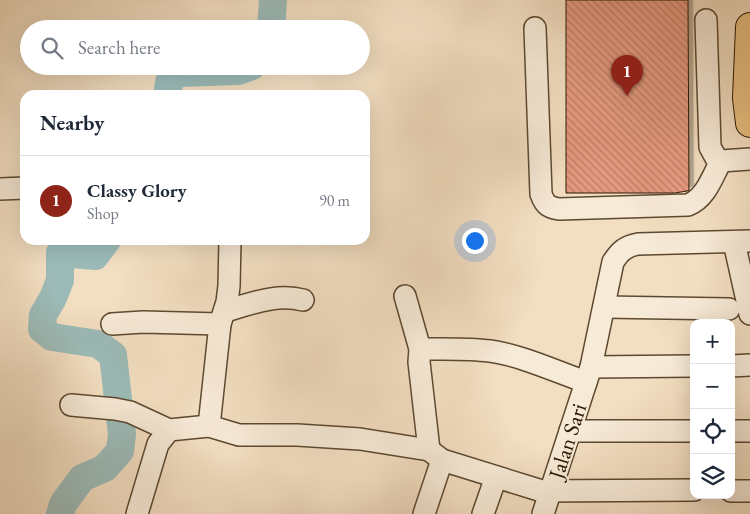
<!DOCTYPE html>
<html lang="en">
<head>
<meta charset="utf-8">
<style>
  body { margin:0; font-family:"EB Garamond",serif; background:#f2f2f3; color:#1f2937 }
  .controls { position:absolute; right:15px; bottom:15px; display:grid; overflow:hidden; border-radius:10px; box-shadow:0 5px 20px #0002 }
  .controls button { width:45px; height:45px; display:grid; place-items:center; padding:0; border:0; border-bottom:1px solid #e0e1e3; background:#fff; color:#1f2937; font:25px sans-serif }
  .you { position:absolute; left:474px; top:240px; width:18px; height:18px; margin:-12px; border:4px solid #fff; border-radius:50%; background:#1a73e8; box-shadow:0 0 0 8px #1a73e833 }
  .badge { display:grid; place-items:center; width:32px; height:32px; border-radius:50%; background:#8f2418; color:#fff; font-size:16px; font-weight:700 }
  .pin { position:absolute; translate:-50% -41px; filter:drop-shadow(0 1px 2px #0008) }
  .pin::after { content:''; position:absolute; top:26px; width:18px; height:15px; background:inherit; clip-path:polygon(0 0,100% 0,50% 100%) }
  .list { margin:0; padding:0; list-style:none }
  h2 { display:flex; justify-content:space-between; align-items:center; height:65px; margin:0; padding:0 20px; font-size:21px }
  h2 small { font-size:16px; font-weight:400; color:#747a83 }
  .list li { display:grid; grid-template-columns:32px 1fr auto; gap:15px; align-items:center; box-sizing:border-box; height:90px; padding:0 20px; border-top:1px solid #e0e1e3 }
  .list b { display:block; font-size:19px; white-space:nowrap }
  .list p { margin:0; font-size:16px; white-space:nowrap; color:#747a83 }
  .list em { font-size:16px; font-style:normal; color:#747a83 }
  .icon { flex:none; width:28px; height:28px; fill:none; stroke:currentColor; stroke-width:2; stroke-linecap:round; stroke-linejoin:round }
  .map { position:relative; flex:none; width:750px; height:514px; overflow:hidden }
  .search { position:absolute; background:#fff; box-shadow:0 5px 20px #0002; left:20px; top:20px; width:350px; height:55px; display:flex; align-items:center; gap:12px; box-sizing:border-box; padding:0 18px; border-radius:28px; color:#747a83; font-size:19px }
  .panel { position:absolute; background:#fff; box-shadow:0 5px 20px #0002; left:20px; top:90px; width:350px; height:155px; border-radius:15px }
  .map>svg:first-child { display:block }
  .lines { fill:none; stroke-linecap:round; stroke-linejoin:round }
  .river { stroke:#9cbbb8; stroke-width:28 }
  .building { fill:url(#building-back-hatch); stroke:#2a1700; filter:url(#shadow) }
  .minor-casing { stroke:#5c4930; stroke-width:24 }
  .major-casing { stroke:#2a1700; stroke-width:30 }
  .minor { stroke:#f7ead7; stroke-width:21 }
  .major { stroke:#e9bf80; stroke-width:28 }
  .labels { text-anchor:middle; stroke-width:4.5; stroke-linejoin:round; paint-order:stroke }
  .street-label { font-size:22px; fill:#2a1700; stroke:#f7ead7 }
</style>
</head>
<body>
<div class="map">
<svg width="750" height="514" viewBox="0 0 750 514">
  <defs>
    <pattern id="building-back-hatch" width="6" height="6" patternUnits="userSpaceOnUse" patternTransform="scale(1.25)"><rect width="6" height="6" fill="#e6997f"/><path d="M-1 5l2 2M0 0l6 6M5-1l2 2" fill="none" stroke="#bb7c66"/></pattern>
    <filter id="shadow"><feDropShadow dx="4.5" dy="-4.5" stdDeviation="0" flood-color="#0004"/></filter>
  </defs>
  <rect width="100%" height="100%" fill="#f2dec1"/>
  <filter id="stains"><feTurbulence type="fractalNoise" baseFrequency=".004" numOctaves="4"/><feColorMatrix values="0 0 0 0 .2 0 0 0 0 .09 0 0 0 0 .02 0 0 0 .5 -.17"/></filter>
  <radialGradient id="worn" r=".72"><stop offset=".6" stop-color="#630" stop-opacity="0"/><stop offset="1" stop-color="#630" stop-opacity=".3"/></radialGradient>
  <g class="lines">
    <!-- river -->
    <g class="river">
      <polyline points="271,29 273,0"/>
      <polyline points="167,95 170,78 180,73 238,71 252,66"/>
      <polyline points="60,514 63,504 82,478 105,468 120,451 122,434 113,355 98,344 52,337 42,329 43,315 53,298 60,280 60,253 95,256 107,240"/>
    </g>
  </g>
  <!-- building -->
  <polygon class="building" points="566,0 688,0 689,190 687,191 675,193 566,193"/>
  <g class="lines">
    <!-- minor casing -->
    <g class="minor-casing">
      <g id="minor">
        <polyline points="706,20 710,147 716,158 721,161 750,159"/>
        <path d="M 535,28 L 541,194 C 545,205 548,207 559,209 L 688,205 C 706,198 712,177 721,161"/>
        <polyline points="0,189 25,188"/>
        <polyline points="734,242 750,314"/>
        <polyline points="405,296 420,349 419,362 429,450"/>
        <polyline points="604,307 729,309"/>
        <path d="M 225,311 C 250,304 277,293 303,300"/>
        <polyline points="112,324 143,322 220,324"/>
        <path d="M 420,349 C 443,349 467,348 490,351 C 520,355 557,372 586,382"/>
        <polyline points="731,366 750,365"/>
        <polyline points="591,367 694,366"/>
        <polyline points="71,405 115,409 130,412 169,430 209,426 239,435 297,435 360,439 429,450 442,460 542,491 694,490"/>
        <polyline points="209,426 220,324 227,302 229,286 230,240"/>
        <polyline points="570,431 694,431"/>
        <polyline points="731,431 750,431"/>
        <polyline points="731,491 750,491"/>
        <polyline points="137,514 158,444 169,430"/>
        <polyline points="424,514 442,460"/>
        <polyline points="483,514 496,477"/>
        <path d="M 543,514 L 591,367 L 613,262 C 620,251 626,246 638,244 L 750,241"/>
      </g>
    </g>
    <!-- major casing -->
    <g class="major-casing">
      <polyline id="major" points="750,27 747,98 750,123"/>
    </g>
    <!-- minor -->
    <use href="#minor" class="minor"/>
    <!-- major -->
    <use href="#major" class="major"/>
  </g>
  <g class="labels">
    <!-- street labels -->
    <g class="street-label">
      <text transform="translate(567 441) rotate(-72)" y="8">Jalan Sari</text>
    </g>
  </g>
  <rect width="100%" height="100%" filter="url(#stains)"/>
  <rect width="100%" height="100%" fill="url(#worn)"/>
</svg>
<div class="controls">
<button>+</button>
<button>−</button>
<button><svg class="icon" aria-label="locate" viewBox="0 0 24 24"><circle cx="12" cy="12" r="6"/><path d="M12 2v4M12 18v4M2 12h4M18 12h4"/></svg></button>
<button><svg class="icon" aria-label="layers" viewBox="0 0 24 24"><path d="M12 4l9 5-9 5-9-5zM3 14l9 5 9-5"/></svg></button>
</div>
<div class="you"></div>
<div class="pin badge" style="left:627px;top:96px">1</div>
<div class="search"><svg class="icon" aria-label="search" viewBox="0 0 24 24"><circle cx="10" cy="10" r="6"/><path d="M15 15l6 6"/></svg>Search here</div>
<section class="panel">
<h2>Nearby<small></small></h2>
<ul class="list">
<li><span class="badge">1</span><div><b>Classy Glory</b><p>Shop</p></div><em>90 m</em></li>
</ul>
</section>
</div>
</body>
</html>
